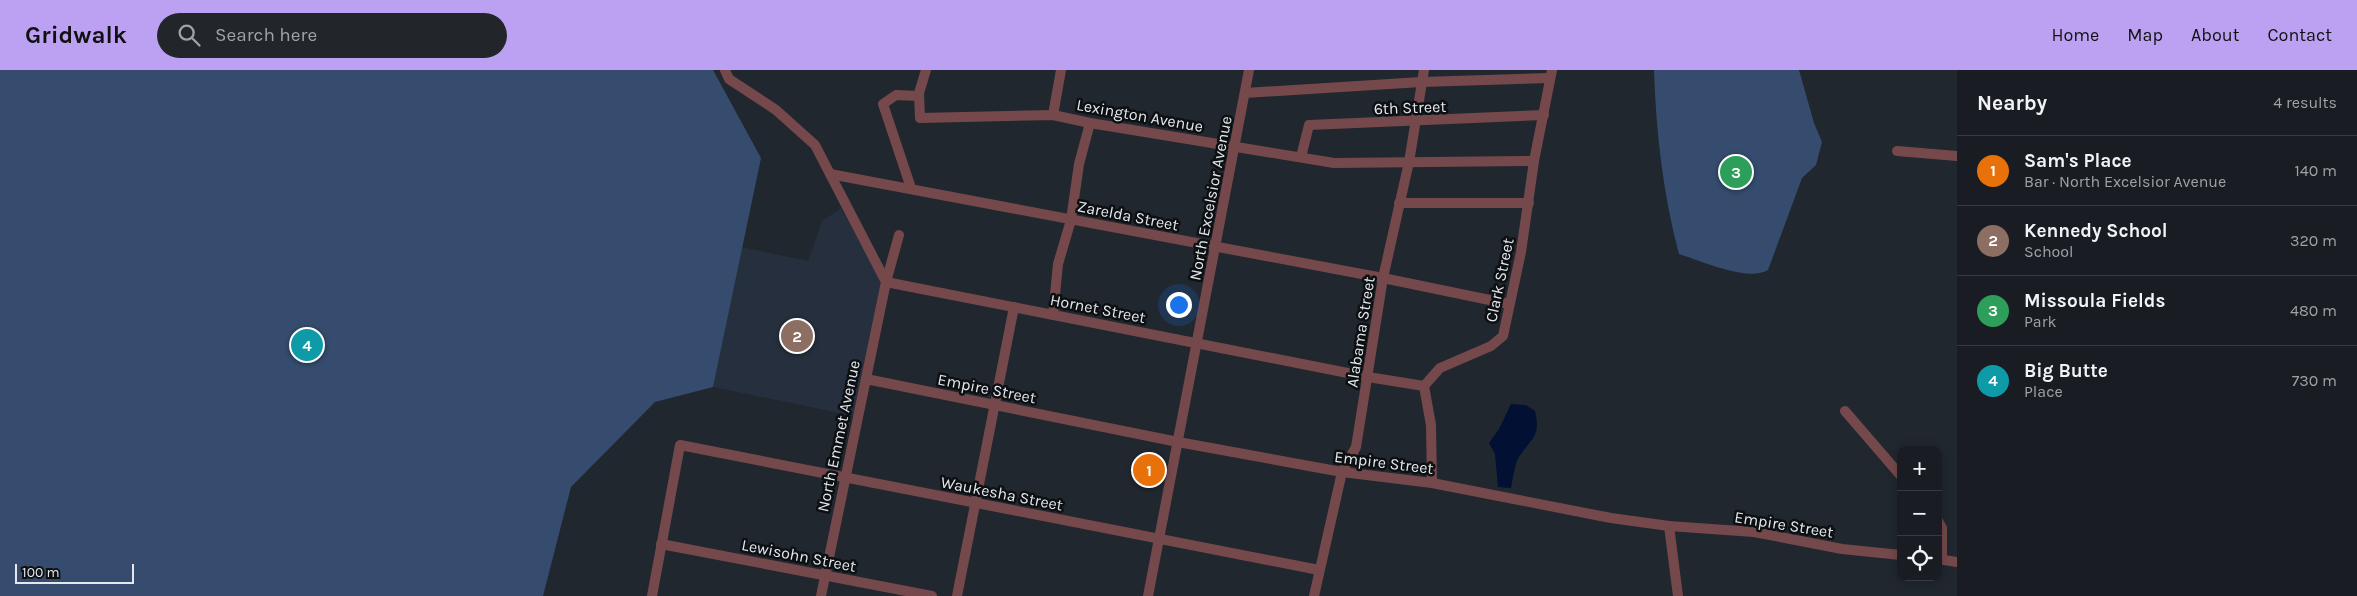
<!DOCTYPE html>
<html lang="en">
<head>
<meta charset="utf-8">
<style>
  body { margin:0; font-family:Karla,sans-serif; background:#22262b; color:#f1f3f6 }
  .controls { position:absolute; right:15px; bottom:15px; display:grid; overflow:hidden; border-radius:10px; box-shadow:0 2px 12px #0003 }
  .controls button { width:45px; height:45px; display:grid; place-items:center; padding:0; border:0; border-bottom:1px solid #373b41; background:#191d23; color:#f1f3f6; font:25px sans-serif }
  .scale { position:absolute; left:15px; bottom:12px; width:119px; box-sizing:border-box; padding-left:5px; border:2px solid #e4e8ed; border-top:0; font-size:14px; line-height:18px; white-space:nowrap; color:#e4e8ed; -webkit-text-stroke:4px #0d1013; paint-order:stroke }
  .you { position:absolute; left:1178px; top:234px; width:18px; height:18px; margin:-12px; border:4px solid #fff; border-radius:50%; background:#1a73e8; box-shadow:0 0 0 8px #1a73e833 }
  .badge { display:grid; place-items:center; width:32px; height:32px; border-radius:50%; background:#bca0f2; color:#fff; font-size:16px; font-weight:700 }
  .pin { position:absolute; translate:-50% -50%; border:2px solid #fff; box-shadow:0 1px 5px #0006 }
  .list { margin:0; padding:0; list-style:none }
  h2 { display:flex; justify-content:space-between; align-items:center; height:65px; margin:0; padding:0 20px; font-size:21px }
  h2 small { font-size:16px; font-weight:400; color:#9fa2a6 }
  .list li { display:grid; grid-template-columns:32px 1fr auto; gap:15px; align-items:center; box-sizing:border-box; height:70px; padding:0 20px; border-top:1px solid #373b41 }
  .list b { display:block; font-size:19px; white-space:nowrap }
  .list p { margin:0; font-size:16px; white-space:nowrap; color:#9fa2a6 }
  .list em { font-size:16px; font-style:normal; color:#9fa2a6 }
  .icon { flex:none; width:28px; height:28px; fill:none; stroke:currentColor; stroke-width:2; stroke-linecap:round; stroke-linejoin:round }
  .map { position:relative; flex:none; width:1957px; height:526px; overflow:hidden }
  header { display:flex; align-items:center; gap:30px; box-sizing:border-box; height:70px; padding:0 25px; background:#bca0f2; color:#111 }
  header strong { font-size:24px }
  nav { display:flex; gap:28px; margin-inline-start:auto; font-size:18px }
  .search { width:350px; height:45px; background:#22262b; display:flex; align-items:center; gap:12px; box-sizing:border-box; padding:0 18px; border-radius:28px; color:#9fa2a6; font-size:19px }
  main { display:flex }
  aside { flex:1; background:#191d23 }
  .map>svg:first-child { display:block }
  .built { fill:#262f3d }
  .green { fill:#354c6e }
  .water { fill:#011033 }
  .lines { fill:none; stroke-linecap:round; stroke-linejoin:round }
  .minor { stroke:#75494b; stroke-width:10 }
  .labels { text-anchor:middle; stroke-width:5; stroke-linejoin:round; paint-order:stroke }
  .street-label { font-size:16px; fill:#e4e8ed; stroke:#0d1013 }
</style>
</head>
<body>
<header>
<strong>Gridwalk</strong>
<div class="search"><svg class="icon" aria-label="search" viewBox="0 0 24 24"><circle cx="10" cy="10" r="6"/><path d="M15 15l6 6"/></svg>Search here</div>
<nav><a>Home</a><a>Map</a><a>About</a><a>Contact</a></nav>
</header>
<main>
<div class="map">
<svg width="1957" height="526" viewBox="0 0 1957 526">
  <rect width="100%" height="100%" fill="#21272f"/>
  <!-- built -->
  <polygon class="built" points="841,138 876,199 881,215 854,346 713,317 741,177 808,191 822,151"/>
  <!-- green -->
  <g class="green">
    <polygon points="0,0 713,0 761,88 713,317 655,332 571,417 543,526 0,526"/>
    <path d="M 1654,0 L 1799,0 L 1814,53 L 1822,72 L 1816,95 L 1802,108 L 1768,200 C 1747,212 1702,191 1679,184 C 1663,124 1656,62 1654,0 Z"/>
  </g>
  <!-- water -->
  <path class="water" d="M 1511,334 L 1526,335 L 1535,341 C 1541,367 1532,367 1519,387 C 1514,395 1513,409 1511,418 L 1498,417 L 1495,384 L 1489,373 L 1499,359 Z"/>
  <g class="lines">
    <!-- minor -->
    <g class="minor">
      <polyline points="725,0 729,9 776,40 815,75 886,212 1368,307 1424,316"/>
      <polyline points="926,0 919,23 920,48 1053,45 1090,53 1334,93 1534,91"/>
      <polyline points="1245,23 1421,12 1550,8"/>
      <polyline points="1053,45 1061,0"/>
      <polyline points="1897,81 1957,86"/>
      <polyline points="1301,87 1309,55 1544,45"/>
      <polyline points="830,104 1383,208 1509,234"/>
      <polyline points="911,118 883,34 896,25 919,26"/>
      <polyline points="1399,133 1529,133"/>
      <polyline points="1053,245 1058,194 1071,150 1079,94 1090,53"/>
      <polyline points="866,309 1178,372 1342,402 1432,413 1611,448 1669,456 1754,462 1842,479 1901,485"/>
      <polyline points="1845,341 1901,406"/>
      <polyline points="1432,413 1431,355 1424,316 1440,298 1491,276 1503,266 1521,182 1534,91 1552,0"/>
      <polyline points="1938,451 1942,458 1942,490"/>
      <polyline points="1669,456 1678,526"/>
      <polyline points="661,474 932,526"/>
      <polyline points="1938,489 1957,492"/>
      <polyline points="652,526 680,375 1319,500"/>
      <polyline points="821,526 886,212 899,165"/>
      <polyline points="957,526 1014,237"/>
      <polyline points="1148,526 1249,0"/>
      <polyline points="1314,526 1342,402 1356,377 1383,208 1409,92 1424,0"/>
    </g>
  </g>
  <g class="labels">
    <!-- street labels -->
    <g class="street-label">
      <text transform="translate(1410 37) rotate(-2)" y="6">6th Street</text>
      <text transform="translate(1140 45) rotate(10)" y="6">Lexington Avenue</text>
      <text transform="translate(1210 128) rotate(-79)" y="6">North Excelsior Avenue</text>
      <text transform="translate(1128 145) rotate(11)" y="6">Zarelda Street</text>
      <text transform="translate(1499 210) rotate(-78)" y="6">Clark Street</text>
      <text transform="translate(1098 238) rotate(11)" y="6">Hornet Street</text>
      <text transform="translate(1360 262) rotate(-81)" y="6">Alabama Street</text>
      <text transform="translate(987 318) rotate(11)" y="6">Empire Street</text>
      <text transform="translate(838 366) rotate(-78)" y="6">North Emmet Avenue</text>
      <text transform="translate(1384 392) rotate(7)" y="6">Empire Street</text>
      <text transform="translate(1002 423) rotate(11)" y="6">Waukesha Street</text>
      <text transform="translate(1784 454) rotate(9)" y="6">Empire Street</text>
      <text transform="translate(799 485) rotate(11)" y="6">Lewisohn Street</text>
    </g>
  </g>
</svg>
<div class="controls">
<button>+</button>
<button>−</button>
<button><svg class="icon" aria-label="locate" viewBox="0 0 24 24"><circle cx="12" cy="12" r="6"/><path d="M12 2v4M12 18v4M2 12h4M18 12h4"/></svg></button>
</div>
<div class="scale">100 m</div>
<div class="you"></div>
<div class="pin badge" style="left:1149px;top:400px;background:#e8710a">1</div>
<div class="pin badge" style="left:797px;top:266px;background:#8d6e63">2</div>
<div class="pin badge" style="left:1736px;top:102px;background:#2e9e5b">3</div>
<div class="pin badge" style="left:307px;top:275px;background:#0f9aa8">4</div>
</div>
<aside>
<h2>Nearby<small>4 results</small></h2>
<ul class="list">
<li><span class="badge" style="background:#e8710a">1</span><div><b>Sam's Place</b><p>Bar · North Excelsior Avenue</p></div><em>140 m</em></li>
<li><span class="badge" style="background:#8d6e63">2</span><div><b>Kennedy School</b><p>School</p></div><em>320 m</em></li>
<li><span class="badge" style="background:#2e9e5b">3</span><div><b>Missoula Fields</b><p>Park</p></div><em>480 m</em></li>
<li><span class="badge" style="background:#0f9aa8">4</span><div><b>Big Butte</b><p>Place</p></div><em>730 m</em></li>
</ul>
</aside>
</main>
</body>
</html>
